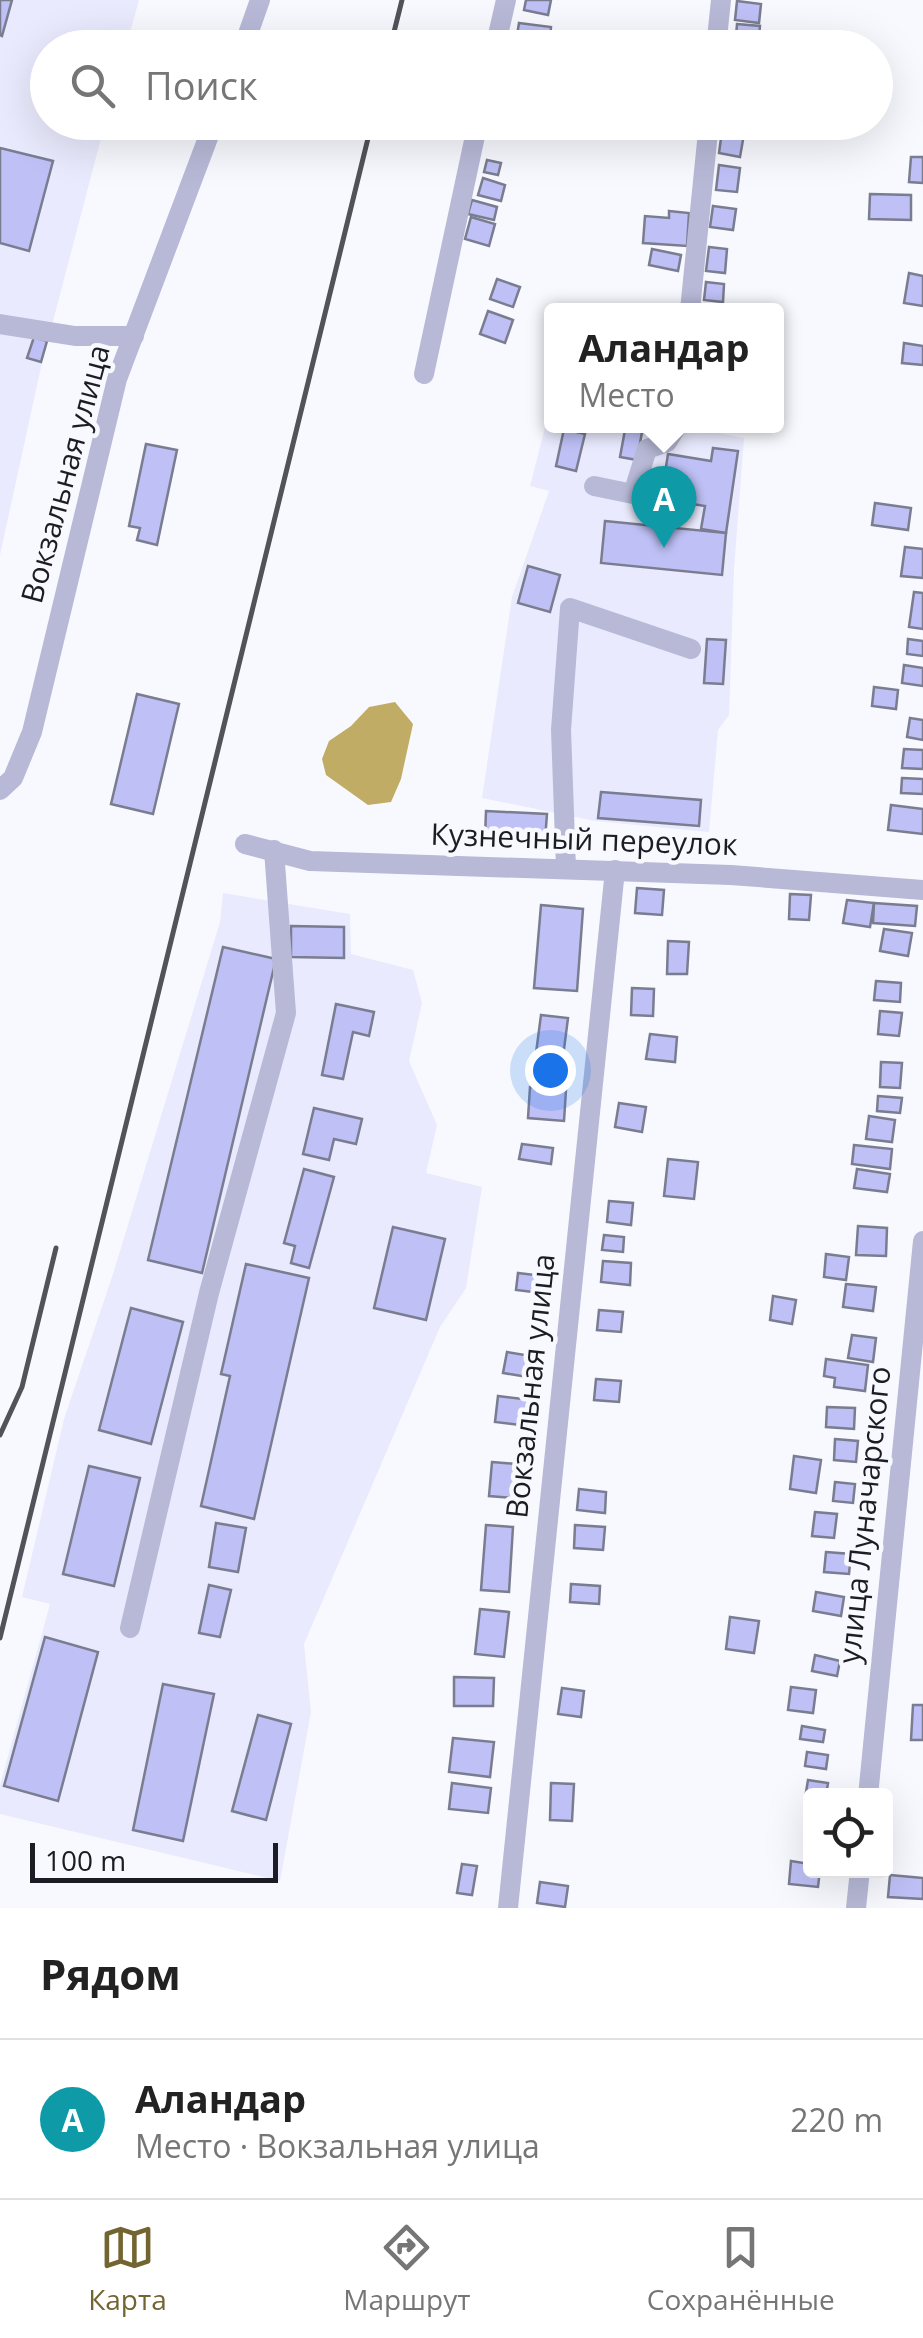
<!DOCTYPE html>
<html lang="ru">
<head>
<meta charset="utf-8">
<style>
  body { margin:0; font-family:"Open Sans",sans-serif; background:#f2f2f2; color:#222 }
  .controls { position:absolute; right:30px; bottom:30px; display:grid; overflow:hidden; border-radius:10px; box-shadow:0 10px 40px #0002 }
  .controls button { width:90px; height:90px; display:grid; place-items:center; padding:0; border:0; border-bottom:2px solid #e0e0e0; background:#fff; color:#222; font:50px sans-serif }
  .scale { position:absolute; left:30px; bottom:25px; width:248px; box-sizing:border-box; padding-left:10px; border:5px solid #1b1c24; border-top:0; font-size:28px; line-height:35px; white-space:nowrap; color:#1b1c24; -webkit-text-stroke:8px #f8f9fe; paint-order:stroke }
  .you { position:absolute; left:550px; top:1070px; width:35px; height:35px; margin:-25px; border:8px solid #fff; border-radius:50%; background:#1a73e8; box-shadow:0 0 0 15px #1a73e833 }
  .badge { display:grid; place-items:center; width:65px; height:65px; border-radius:50%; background:#736532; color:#fff; font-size:32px; font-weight:700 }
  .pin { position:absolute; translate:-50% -82px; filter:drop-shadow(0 2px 5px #0008) }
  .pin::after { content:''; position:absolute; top:52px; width:35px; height:30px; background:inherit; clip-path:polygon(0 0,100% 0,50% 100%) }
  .popup { position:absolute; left:544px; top:303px; width:240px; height:130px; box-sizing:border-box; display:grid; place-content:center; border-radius:10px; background:#fff; filter:drop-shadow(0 2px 8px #0005); font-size:32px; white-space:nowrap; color:#767676 }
  .popup b { font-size:38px; color:#222 }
  .popup::after { content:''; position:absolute; left:50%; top:100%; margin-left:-20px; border:20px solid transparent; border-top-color:#fff }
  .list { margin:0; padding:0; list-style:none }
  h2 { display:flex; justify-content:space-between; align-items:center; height:130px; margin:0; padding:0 40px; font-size:42px }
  h2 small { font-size:32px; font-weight:400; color:#767676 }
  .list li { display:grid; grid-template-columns:65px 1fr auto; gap:30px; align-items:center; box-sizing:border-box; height:160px; padding:0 40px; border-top:2px solid #e0e0e0 }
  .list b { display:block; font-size:38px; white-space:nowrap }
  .list p { margin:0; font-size:32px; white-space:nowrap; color:#767676 }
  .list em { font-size:32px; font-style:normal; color:#767676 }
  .icon { flex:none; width:55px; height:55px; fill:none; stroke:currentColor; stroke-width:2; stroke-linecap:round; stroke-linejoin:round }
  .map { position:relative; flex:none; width:923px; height:1908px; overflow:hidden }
  .search { position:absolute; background:#fff; box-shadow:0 10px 40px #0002; left:30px; right:30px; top:30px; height:110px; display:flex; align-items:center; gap:25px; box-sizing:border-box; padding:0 35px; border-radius:55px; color:#767676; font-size:38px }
  .sheet { height:290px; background:#fff }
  nav { display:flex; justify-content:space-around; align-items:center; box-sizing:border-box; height:140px; border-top:2px solid #e0e0e0; background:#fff; font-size:28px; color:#767676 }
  nav a { display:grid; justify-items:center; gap:5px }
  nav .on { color:#736532 }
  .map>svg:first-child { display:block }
  .built { fill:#e9eafd }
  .water { fill:#c0ac65 }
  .building { fill:#bec0f6; stroke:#7a7c90; stroke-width:2.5 }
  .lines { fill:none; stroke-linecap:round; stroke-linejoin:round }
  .minor { stroke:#b7b9d7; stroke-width:20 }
  .rail { stroke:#51525a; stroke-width:5 }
  .labels { text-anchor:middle; stroke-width:9; stroke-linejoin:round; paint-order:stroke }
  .street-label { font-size:30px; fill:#1b1c24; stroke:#f8f9fe }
</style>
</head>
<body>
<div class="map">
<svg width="923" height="1908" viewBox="0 0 923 1908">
  <rect width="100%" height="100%" fill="#f8f9fe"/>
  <!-- built -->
  <g class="built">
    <polygon points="0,0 139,0 126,47 48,48 48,122 105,123 41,367 0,555"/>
    <polygon points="551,404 552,426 683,426 744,438 734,569 729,715 718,730 709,832 595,821 482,798 512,597 549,491 530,486"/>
    <polygon points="223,893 350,914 351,954 413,970 422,1003 409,1061 437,1125 426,1173 482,1187 466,1288 440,1327 304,1644 311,1712 280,1881 0,1814 0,1785 50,1604 22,1597 64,1419 113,1274 220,922"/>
  </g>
  <!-- water -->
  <polygon class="water" points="395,702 413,724 401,779 391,802 368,805 326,775 322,759 329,741 351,726 369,707"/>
  <!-- building -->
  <g class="building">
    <polygon points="0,0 12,0 2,36 0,35"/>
    <polygon points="526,0 551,0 548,15 524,10"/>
    <polygon points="737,1 761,4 759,23 735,20"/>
    <polygon points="519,23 551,27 549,48 515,47"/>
    <polygon points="737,24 760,26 758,48 735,48"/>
    <polygon points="722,131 744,134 740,157 719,153"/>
    <polygon points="0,148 53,161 29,251 0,243"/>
    <polygon points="911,157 923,157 923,183 909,182"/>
    <polygon points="487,160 501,163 498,175 484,172"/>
    <polygon points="719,165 740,168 737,192 716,190"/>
    <polygon points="483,178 505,185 501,201 478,195"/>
    <polygon points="870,194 911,195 911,220 869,219"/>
    <polygon points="472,200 497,207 494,220 468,214"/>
    <polygon points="713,206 736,209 733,230 710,227"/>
    <polygon points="669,211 689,213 687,246 643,243 645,216 669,218"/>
    <polygon points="471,217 495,224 489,246 465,239"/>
    <polygon points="709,247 727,249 725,273 706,271"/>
    <polygon points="652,249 681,255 678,271 649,265"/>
    <polygon points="909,273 923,276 923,306 904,303"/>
    <polygon points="497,279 520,287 513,307 490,299"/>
    <polygon points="706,282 724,284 723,302 704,300"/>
    <polygon points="488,311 513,320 505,343 480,334"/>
    <polygon points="34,337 47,341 41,362 27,358"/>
    <polygon points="904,343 923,346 923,365 902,363"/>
    <polygon points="564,429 585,434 576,471 556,466"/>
    <polygon points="625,430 642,432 637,460 620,457"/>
    <polygon points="146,444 177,450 157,545 137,540 140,528 129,526"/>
    <polygon points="713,448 738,451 726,533 701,529 705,506 661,499 668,454 711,461"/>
    <polygon points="875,503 911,508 908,530 872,525"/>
    <polygon points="605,521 726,533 722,575 601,563"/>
    <polygon points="905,547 923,549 923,578 901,576"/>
    <polygon points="528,566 560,575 550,612 518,603"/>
    <polygon points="914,592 923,593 923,629 909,627"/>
    <polygon points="707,639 726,640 723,684 704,683"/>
    <polygon points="908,639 923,641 923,656 907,654"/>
    <polygon points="904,665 923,668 923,686 902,683"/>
    <polygon points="874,687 898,690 896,709 872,706"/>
    <polygon points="137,694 179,704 153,814 111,804"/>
    <polygon points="910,718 923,720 923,740 907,737"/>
    <polygon points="904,749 923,750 923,769 902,768"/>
    <polygon points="902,778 923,779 923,794 901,793"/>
    <polygon points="601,792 701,800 699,826 598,818"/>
    <polygon points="891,805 923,809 923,834 888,830"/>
    <polygon points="486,811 547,814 545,840 485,837"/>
    <polygon points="637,888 664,890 662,915 635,913"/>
    <polygon points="790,894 811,895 809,920 789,919"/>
    <polygon points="847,900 874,903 870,927 843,923"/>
    <polygon points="874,903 917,906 915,926 873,923"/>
    <polygon points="541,905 583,909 577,991 534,988"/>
    <polygon points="291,926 344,927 344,958 291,957"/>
    <polygon points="884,929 912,933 908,956 880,951"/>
    <polygon points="668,941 689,942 687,974 667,974"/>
    <polygon points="223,947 276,959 202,1273 148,1260"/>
    <polygon points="876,981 901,983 900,1002 874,1000"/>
    <polygon points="632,988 654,989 653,1016 631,1015"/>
    <polygon points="336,1004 374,1012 369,1036 353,1032 343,1079 322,1075"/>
    <polygon points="880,1011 902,1013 899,1036 878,1034"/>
    <polygon points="541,1015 568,1018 563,1057 536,1053"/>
    <polygon points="650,1034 677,1037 675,1062 646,1059"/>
    <polygon points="881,1062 902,1063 900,1088 880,1087"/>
    <polygon points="530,1087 566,1090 564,1121 528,1118"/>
    <polygon points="878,1096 902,1098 900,1113 877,1111"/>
    <polygon points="619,1103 646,1107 642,1132 615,1127"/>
    <polygon points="314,1108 362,1119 356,1144 334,1139 329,1160 303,1154"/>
    <polygon points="869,1116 895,1120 892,1142 866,1139"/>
    <polygon points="522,1144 553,1148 551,1164 519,1159"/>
    <polygon points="854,1145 892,1149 890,1169 852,1164"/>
    <polygon points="668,1159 698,1162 694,1199 664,1196"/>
    <polygon points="304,1169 334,1177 309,1268 291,1263 295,1246 284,1243"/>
    <polygon points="857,1169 890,1174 887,1192 854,1188"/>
    <polygon points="609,1201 633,1203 631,1225 607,1222"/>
    <polygon points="858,1226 887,1228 886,1256 856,1255"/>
    <polygon points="393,1227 445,1239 426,1320 374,1308"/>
    <polygon points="604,1235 624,1237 623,1252 602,1250"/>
    <polygon points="826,1254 849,1257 846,1280 824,1277"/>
    <polygon points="603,1261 631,1263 630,1285 601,1282"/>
    <polygon points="246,1264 309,1278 254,1519 201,1506 230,1376 221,1374"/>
    <polygon points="518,1273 544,1276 542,1293 516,1290"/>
    <polygon points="846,1284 876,1287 873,1311 843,1307"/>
    <polygon points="773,1296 796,1300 792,1324 770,1320"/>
    <polygon points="131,1308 183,1322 151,1444 99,1430"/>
    <polygon points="599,1310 623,1312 621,1332 597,1330"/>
    <polygon points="852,1335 876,1338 873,1362 848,1358"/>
    <polygon points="507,1352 531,1356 528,1377 503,1373"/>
    <polygon points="826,1359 868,1365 865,1391 834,1387 835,1378 824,1376"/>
    <polygon points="596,1379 621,1381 619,1402 594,1400"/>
    <polygon points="498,1396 532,1400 529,1426 495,1422"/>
    <polygon points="827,1407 855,1408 854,1429 826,1427"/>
    <polygon points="835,1439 858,1441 856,1462 834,1460"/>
    <polygon points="794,1456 821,1460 816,1493 790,1489"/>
    <polygon points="492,1462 516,1464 513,1498 489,1496"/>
    <polygon points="89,1466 140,1478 114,1586 63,1574"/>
    <polygon points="835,1482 855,1484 853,1503 833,1501"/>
    <polygon points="579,1489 606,1492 605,1513 577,1510"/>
    <polygon points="815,1512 837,1514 834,1538 812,1536"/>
    <polygon points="216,1523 246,1528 238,1572 209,1567"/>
    <polygon points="486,1525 513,1527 509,1592 481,1590"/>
    <polygon points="575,1525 605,1527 603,1550 574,1548"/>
    <polygon points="826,1552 851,1554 849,1574 824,1572"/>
    <polygon points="571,1584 600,1586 599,1604 570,1602"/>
    <polygon points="209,1585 231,1590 220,1637 199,1633"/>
    <polygon points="816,1592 844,1597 841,1616 813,1611"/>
    <polygon points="480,1609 509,1612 504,1657 475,1654"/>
    <polygon points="730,1617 759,1621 754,1653 726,1649"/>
    <polygon points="45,1637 98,1652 58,1801 4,1786"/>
    <polygon points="815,1655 840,1661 837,1676 812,1671"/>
    <polygon points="454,1677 494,1678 493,1706 454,1706"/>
    <polygon points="163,1684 214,1694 183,1841 133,1830"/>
    <polygon points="791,1687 816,1690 813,1713 788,1710"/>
    <polygon points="562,1688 584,1691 581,1717 558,1714"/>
    <polygon points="913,1705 923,1705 923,1740 911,1740"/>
    <polygon points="258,1715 291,1724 266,1820 232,1811"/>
    <polygon points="802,1726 825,1730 823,1742 800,1739"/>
    <polygon points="453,1738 494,1742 490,1777 449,1772"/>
    <polygon points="807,1752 828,1755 826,1769 805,1766"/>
    <polygon points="808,1780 828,1783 826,1796 805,1798"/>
    <polygon points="452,1783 491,1788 488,1813 449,1809"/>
    <polygon points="551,1783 574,1784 572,1821 550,1820"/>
    <polygon points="791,1861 810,1864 810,1870 820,1870 818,1887 789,1884"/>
    <polygon points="462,1864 477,1866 472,1895 457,1893"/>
    <polygon points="890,1875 923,1878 923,1899 888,1897"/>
    <polygon points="540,1882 568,1886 565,1907 537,1903"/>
  </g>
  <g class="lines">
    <!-- minor -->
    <g class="minor">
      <polyline points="243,48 260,0"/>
      <polyline points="495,48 506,0"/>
      <polyline points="716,48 721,0"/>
      <polyline points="690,310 709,122"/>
      <polyline points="0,324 75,336 134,336"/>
      <polyline points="424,374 478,122"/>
      <polyline points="594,486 633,494 647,449 667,442 677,426"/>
      <polyline points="0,790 13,778 32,732 117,379 214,122"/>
      <polyline points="245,844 310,861 731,875 923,890"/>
      <polyline points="566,868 561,730 570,608 691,649"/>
      <polyline points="130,1628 209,1293 286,1013 274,850"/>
      <polyline points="868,1796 923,1241"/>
      <polyline points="508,1908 615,870"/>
      <polyline points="856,1908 860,1870"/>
    </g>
    <!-- rail -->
    <g class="rail">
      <polyline points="390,48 402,0"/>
      <polyline points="0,1435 22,1387 56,1248"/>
      <polyline points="0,1638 372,122"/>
    </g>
  </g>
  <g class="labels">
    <!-- street labels -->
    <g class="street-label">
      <text transform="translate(66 474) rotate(-75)" y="10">Вокзальная улица</text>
      <text transform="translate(584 840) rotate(2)" y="10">Кузнечный переулок</text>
      <text transform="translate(531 1386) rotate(-84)" y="10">Вокзальная улица</text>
      <text transform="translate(865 1515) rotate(-84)" y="10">улица Луначарского</text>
    </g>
  </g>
</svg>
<div class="controls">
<button><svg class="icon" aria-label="locate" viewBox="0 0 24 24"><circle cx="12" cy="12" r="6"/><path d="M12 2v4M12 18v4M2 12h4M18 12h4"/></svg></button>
</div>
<div class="scale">100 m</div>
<div class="you"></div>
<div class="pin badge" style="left:664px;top:548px;background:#0f9aa8">A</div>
<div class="popup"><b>Аландар</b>Место</div>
<div class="search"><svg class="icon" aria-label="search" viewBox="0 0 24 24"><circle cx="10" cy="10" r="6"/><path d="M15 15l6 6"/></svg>Поиск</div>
</div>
<section class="sheet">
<h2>Рядом<small></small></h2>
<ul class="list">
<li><span class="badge" style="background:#0f9aa8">A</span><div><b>Аландар</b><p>Место · Вокзальная улица</p></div><em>220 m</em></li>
</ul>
</section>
<nav>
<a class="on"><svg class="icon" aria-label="map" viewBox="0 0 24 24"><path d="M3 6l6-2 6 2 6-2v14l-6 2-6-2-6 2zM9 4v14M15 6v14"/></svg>Карта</a>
<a><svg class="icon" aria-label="directions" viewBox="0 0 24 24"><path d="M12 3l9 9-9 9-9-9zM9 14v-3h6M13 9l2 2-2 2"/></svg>Маршрут</a>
<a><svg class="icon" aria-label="saved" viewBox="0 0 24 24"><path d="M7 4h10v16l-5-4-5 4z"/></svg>Сохранённые</a>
</nav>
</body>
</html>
